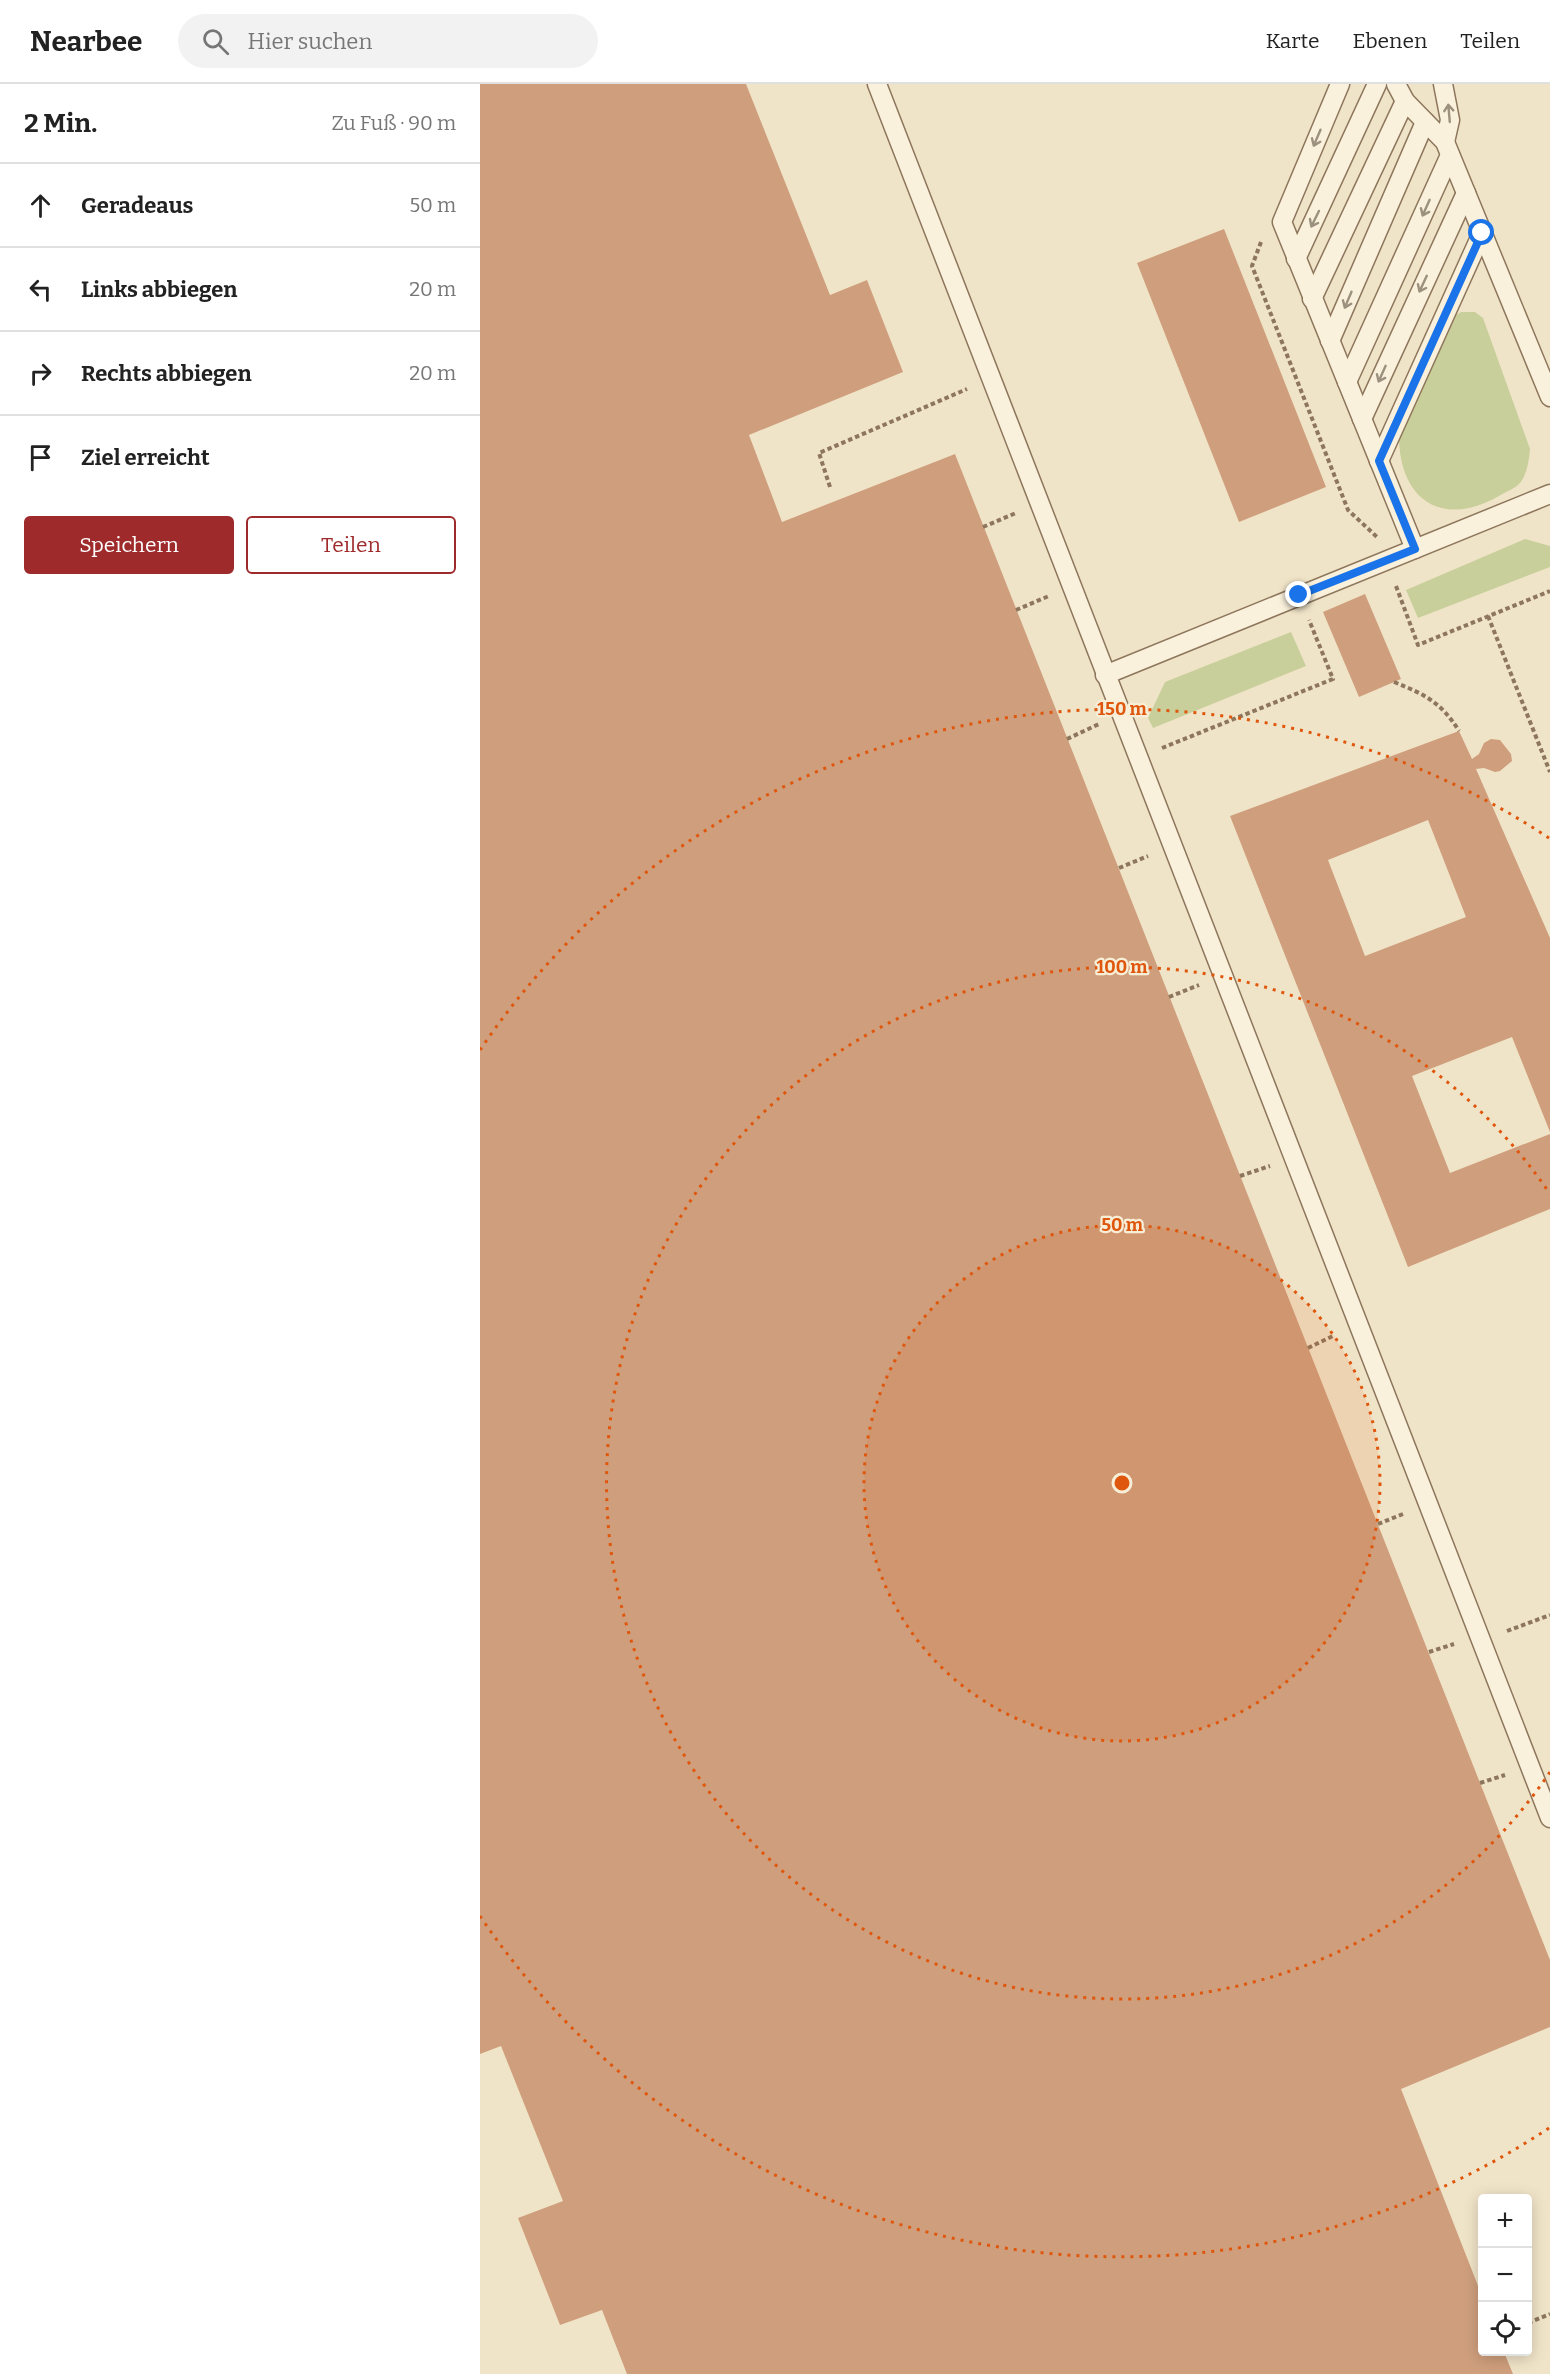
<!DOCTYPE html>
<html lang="de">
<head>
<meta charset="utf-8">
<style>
  body { margin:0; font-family:Bitter,serif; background:#f2f2f2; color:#222 }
  .controls { position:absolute; right:18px; bottom:18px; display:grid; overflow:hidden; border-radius:6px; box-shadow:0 3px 15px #0003 }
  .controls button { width:54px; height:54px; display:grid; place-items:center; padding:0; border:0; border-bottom:2px solid #e0e0e0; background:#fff; color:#222; font:30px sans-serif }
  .stop { position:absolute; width:18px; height:18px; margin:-14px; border:4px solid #1a73e8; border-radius:50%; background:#fff }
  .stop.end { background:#1a73e8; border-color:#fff; box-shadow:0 2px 6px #0008 }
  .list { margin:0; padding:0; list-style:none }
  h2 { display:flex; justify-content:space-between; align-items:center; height:78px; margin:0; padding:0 24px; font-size:26px }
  h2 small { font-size:20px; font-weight:400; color:#767676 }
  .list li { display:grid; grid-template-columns:39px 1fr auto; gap:18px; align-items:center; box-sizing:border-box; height:84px; padding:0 24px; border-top:2px solid #e0e0e0 }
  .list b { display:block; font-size:22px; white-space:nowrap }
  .list em { font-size:20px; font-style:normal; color:#767676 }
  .actions { display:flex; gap:12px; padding:18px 24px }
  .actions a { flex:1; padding:14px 0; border:2px solid #9e2a2b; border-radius:6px; text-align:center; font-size:21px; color:#9e2a2b }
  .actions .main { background:#9e2a2b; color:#fff }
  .icon { flex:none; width:33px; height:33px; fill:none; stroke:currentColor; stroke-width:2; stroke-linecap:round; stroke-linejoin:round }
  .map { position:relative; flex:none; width:1070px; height:2290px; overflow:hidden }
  header { display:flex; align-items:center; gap:36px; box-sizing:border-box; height:84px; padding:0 30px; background:#fff; border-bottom:2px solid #e0e0e0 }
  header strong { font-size:28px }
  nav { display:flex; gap:33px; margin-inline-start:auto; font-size:21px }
  .search { width:420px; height:54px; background:#f2f2f2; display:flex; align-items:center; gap:15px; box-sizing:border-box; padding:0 21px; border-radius:33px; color:#767676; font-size:22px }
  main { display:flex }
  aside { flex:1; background:#fff }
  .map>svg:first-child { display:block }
  .green { fill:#c9cf9b }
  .building { fill:#cf9f7d; fill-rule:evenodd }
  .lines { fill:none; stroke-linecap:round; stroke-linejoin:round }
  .service-casing { stroke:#8d765c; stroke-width:21 }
  .path { stroke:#8d765c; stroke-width:4; stroke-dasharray:4.5 3; stroke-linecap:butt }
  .service { stroke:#faf1dc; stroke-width:18 }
  .oneway { stroke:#9c907e }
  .route { stroke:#1a73e8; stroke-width:8 }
  .ring { fill:none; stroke:#df570d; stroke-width:3; stroke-dasharray:3 6 }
  .centre { fill:#df570d; stroke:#f7eed8; stroke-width:3 }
  .ring-label { font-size:18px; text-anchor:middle; font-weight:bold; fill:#df570d; stroke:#f7eed8; stroke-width:4.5; stroke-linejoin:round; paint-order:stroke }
</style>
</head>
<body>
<header>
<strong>Nearbee</strong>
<div class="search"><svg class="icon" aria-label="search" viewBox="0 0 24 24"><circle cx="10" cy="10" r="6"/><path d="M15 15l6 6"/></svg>Hier suchen</div>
<nav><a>Karte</a><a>Ebenen</a><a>Teilen</a></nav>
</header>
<main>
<aside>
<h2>2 Min.<small>Zu Fuß · 90 m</small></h2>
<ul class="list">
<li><svg class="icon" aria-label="ahead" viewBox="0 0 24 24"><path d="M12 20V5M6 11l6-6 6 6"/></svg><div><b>Geradeaus</b></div><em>50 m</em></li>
<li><svg class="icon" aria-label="left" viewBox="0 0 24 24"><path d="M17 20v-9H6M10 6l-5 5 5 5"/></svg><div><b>Links abbiegen</b></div><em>20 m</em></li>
<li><svg class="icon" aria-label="right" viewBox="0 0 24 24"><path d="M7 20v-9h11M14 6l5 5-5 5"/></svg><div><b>Rechts abbiegen</b></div><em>20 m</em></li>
<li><svg class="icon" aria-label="arrive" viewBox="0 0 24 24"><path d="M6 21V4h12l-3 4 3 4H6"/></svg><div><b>Ziel erreicht</b></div></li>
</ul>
<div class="actions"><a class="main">Speichern</a><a>Teilen</a></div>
</aside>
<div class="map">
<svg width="1070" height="2290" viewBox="0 0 1070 2290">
  <rect width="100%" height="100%" fill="#f0e4c8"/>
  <!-- green -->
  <g class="green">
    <path d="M 981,228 L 995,228 L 1003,234 L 1050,365 C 1049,376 1047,392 1039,400 C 1034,405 1025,408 1019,412 C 963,444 920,417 919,354 L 971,234 Z"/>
    <polygon points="1045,455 1070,462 1070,483 938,534 926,506"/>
    <polygon points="811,548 826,582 673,644 668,634 685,598"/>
  </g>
  <!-- building -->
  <g class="building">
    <polygon points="0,0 266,0 350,211 387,196 423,288 269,351 302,438 475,370 1070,1876 1070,1943 921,2005 1002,2212 1002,2268 1024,2268 1033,2290 147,2290 122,2226 80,2241 38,2134 83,2117 21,1962 0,1970"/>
    <polygon points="744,145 846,403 759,438 657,179"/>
    <polygon points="885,510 921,595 879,613 843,528"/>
    <path d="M 979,647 L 992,675 L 999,670 L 1004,659 L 1011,655 L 1020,656 L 1031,670 L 1032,677 L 1020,687 L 1015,688 L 1004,684 L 996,685 L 1070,854 L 1070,1048 L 1032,953 L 932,992 L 970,1089 L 1070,1050 L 1070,1125 L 928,1183 L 750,732 ZM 948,736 L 986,833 L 885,872 L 848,776 Z"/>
  </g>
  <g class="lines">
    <!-- service casing -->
    <g class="service-casing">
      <g id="service">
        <polyline points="397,0 1070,1734"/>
        <polyline points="860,0 802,138 935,465"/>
        <polyline points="916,0 925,17 965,58 1070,313"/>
        <polyline points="963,0 970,36 965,58"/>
        <polyline points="816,175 897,0"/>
        <polyline points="832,215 925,17"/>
        <polyline points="850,257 945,38"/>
        <polyline points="867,298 970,71"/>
        <polyline points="882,335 986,109"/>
        <polyline points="899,377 1002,149"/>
        <polyline points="625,591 1070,410"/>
      </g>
    </g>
    <!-- path -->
    <g class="path">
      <polyline points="781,158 772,182 868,426 897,453"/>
      <polyline points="350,403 339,369 487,305"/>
      <polyline points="503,443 536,429"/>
      <polyline points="916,502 938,561 1070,507"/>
      <polyline points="536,526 569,512"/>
      <polyline points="1008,532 1070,688"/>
      <path d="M 914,598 C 944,610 961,618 979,647"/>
      <polyline points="587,655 619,640"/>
      <polyline points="682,664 853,595 829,536"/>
      <polyline points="639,784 668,772"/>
      <polyline points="689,913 719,901"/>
      <polyline points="760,1092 790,1082"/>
      <polyline points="828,1264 855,1251"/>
      <polyline points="898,1440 923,1430"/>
      <polyline points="1027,1547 1070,1531"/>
      <polyline points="949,1568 974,1560"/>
      <polyline points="1000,1699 1025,1691"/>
      <polyline points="1048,2239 1070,2230"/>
    </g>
    <!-- service -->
    <use href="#service" class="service"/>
  </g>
  <!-- one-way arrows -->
  <defs><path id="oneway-shaft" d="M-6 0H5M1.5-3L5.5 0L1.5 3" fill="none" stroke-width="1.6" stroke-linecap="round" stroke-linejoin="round" transform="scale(1.5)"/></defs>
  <g class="oneway">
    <use href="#oneway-shaft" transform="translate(969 29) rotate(-95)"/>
    <use href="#oneway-shaft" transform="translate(837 54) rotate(113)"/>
    <use href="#oneway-shaft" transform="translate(946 124) rotate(114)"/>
    <use href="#oneway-shaft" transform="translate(835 135) rotate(116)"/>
    <use href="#oneway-shaft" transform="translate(943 200) rotate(115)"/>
    <use href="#oneway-shaft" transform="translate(868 216) rotate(113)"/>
    <use href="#oneway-shaft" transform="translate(902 290) rotate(114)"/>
  </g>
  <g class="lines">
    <!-- route -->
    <polyline class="route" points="819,511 935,465 899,377 1002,149"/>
  </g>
  <!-- distance rings -->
  <circle cx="642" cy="1399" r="258" fill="#df570d" fill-opacity=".12"/>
  <g class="ring">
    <circle cx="642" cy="1399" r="258"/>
    <path d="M1070 1688A516 516 0 1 1 1070 1110"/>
    <path d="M1069 2044A774 774 0 0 1 0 1832M0 966A774 774 0 0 1 1069 754"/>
  </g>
  <circle cx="642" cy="1399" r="9" class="centre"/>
  <g class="ring-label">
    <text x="642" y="631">150 m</text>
    <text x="642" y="889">100 m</text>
    <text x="642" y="1147">50 m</text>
  </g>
</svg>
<div class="controls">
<button>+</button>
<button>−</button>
<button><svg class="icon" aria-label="locate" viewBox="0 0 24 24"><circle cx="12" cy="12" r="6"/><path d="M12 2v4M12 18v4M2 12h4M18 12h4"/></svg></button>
</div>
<div class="stop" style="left:1002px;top:149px"></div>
<div class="stop end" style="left:819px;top:511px"></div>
</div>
</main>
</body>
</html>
